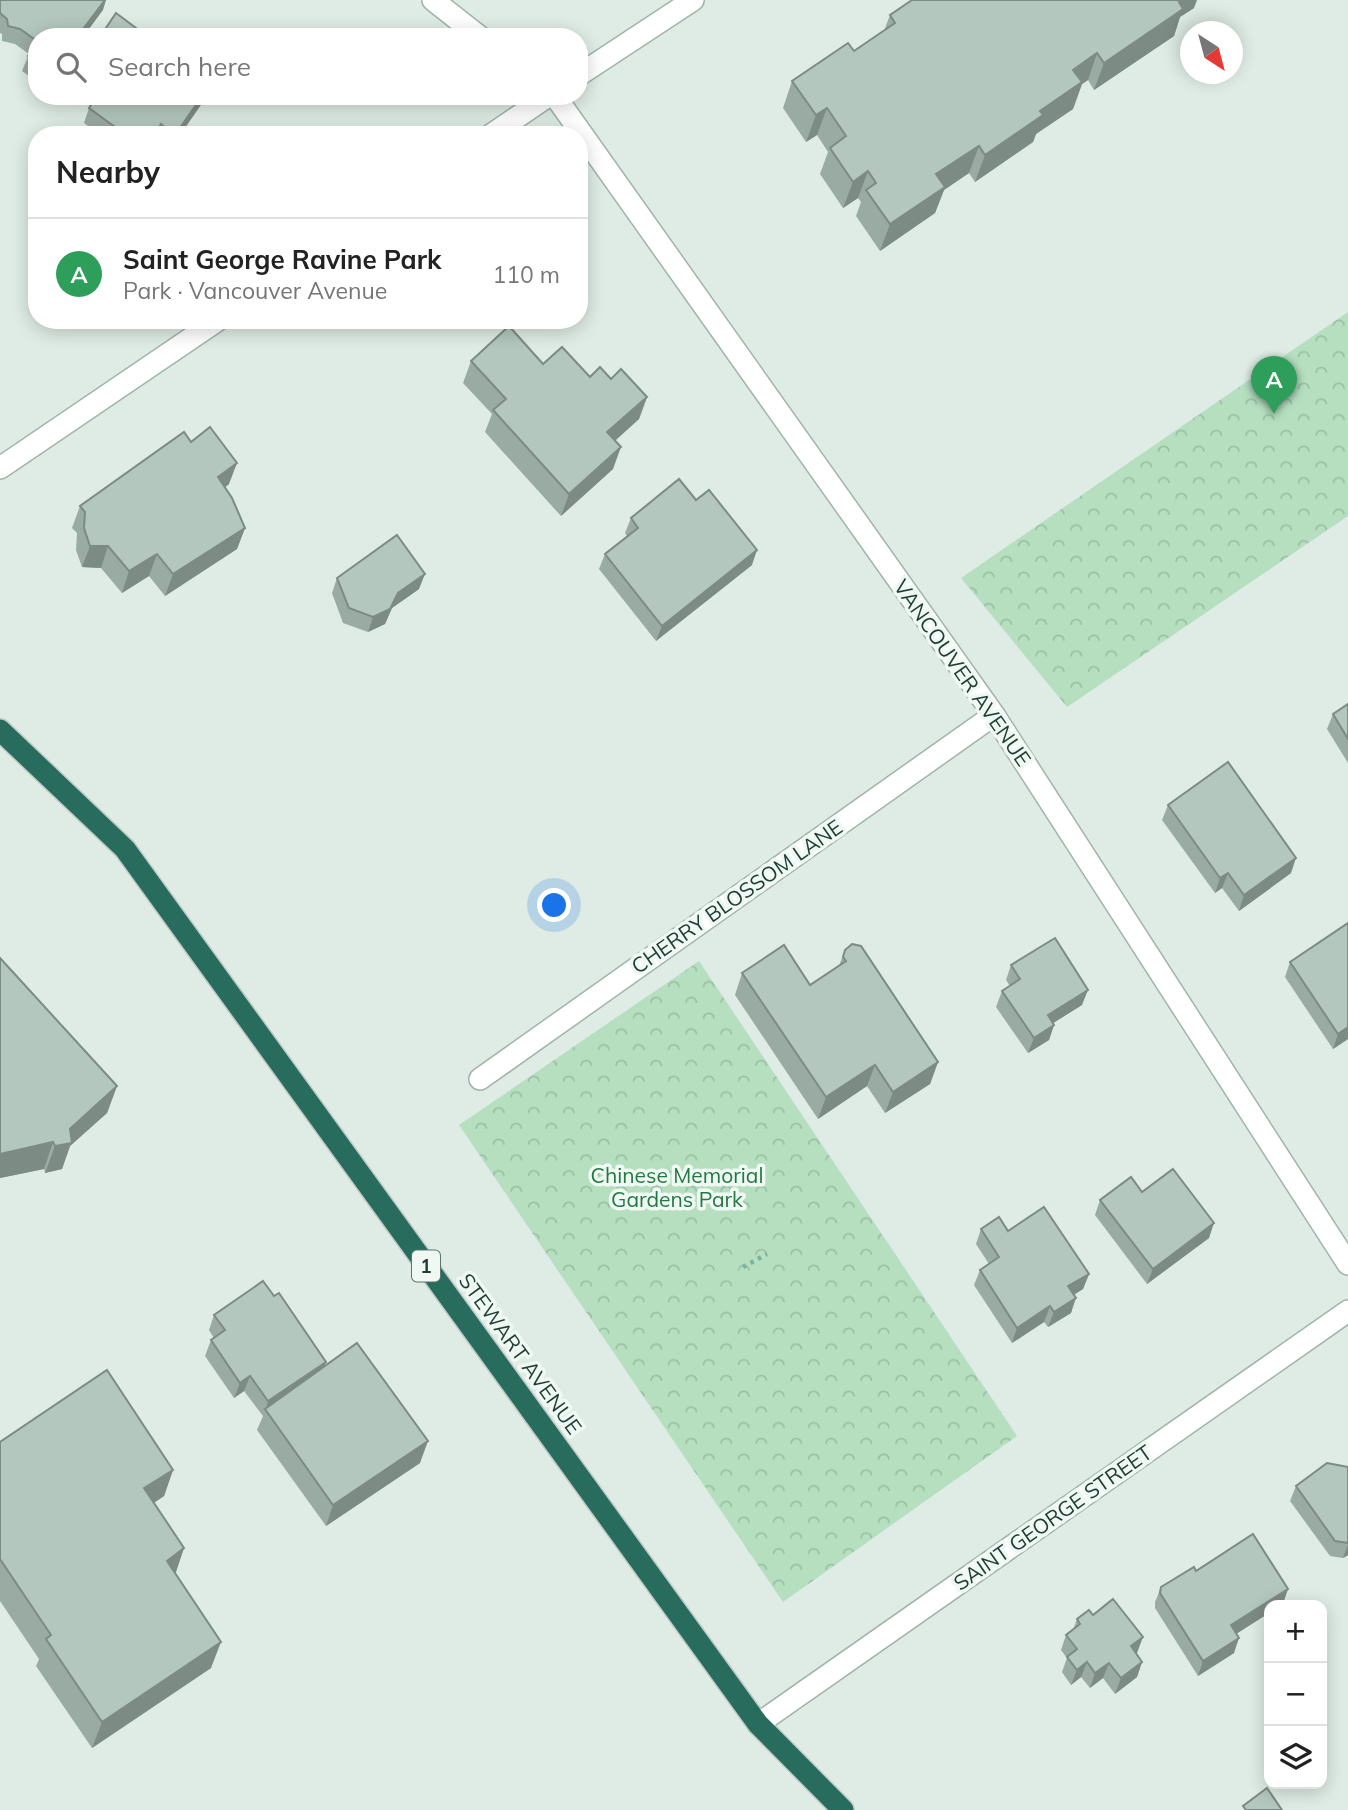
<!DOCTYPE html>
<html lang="en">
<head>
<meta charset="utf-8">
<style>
  body { margin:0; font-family:Mulish,sans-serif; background:#f6f6f6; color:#222 }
  .controls { position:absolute; right:21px; bottom:21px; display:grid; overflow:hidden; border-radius:14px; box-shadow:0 4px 18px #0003 }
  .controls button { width:63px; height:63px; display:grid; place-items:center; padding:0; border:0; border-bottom:2px solid #e0e0e0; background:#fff; color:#222; font:35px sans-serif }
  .compass { position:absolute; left:1180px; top:21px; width:63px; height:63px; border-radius:50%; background:#fff; box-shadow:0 4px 18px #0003; rotate:144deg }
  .you { position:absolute; left:555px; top:906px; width:24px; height:24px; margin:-18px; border:5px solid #fff; border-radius:50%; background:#1a73e8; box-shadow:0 0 0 10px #1a73e833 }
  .badge { display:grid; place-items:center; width:46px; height:46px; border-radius:50%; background:#db2777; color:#fff; font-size:23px; font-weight:700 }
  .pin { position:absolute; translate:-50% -58px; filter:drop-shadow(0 2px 4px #0008) }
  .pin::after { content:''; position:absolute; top:37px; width:24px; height:21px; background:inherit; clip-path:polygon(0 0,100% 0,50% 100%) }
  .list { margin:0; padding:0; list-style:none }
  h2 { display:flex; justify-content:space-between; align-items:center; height:91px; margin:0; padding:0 28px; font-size:30px }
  h2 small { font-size:23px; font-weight:400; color:#767676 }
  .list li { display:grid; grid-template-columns:46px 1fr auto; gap:21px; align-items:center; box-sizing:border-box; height:112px; padding:0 28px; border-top:2px solid #e0e0e0 }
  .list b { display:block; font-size:26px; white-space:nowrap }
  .list p { margin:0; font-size:23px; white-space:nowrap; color:#767676 }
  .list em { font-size:23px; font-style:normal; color:#767676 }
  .icon { flex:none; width:38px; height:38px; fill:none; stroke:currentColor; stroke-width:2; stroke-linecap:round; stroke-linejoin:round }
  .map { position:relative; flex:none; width:1348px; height:1810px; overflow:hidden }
  .search { position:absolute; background:#fff; box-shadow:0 4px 18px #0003; left:28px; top:28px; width:560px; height:77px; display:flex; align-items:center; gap:18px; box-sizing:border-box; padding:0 24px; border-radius:28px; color:#767676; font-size:26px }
  .panel { position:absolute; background:#fff; box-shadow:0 4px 18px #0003; left:28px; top:126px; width:560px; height:203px; border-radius:28px }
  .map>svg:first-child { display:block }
  .park { fill:url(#park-crowns) }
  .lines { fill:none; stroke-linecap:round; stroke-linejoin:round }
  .street-casing { stroke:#a1b4ac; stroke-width:24 }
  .highway-casing { stroke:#c0c9c6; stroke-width:24 }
  .path { stroke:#7bb3a0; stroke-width:4.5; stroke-dasharray:3.5 5; stroke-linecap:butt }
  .street { stroke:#fff; stroke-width:21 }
  .highway { stroke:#276c5c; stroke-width:21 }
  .wall { fill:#9aaba3 }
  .shaded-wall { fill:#7d8b85 }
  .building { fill:#b3c7be; stroke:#7d8b85; stroke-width:2 }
  .labels { text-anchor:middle; stroke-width:7; stroke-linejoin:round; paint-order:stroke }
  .shield { fill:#eff8f3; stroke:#5d756d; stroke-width:2 }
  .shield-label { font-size:19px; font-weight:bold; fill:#1e3d34 }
  .street-label { font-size:21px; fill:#1e3d34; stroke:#eff8f3 }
  .park-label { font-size:21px; fill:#247842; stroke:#eff8f3 }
</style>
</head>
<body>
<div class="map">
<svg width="1348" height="1810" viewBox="0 0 1348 1810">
  <defs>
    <pattern id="park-crowns" width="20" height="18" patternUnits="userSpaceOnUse" patternTransform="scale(1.75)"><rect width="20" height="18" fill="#b5dfbf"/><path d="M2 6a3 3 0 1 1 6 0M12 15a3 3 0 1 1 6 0" fill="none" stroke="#9bc0a5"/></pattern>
  </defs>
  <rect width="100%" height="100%" fill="#deece5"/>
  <!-- park -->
  <g class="park">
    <polygon points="1348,312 1348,516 1067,707 961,578"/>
    <polygon points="699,961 1017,1436 783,1602 459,1125"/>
  </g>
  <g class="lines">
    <!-- street casing -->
    <g class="street-casing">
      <g id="street">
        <polyline points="433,0 480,37"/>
        <polyline points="579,75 693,0"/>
        <polyline points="555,96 994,715 1348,1264"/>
        <polyline points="491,135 548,96"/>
        <polyline points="0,468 218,320"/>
        <polyline points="480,1079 994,715"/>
        <polyline points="758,1724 1348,1311"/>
      </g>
    </g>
    <!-- highway casing -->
    <g class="highway-casing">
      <polyline id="highway" points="0,730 125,849 758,1724 843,1810"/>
    </g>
    <!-- path -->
    <polyline class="path" points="743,1267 767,1254"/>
    <!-- street -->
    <use href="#street" class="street"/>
    <!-- highway -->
    <use href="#highway" class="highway"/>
  </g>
  <!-- wall -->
  <g class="wall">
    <polygon points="0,0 103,10 37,37 37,82 22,71 29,54 15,44 2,41 2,34 0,33"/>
    <polygon points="1194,8 1180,17 1174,36 1094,90 1088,80 1082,84 1073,109 1036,134 1033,142 975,182 969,173 944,190 935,213 880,251 856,216 861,202 858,198 843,208 820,174 828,152 817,135 806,142 783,108 792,81 854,51 884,31 890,15"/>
    <polygon points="95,96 207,96 180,135 100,135 84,123 89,108 97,97"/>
    <polygon points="471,361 543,364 590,377 611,379 647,397 639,419 615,441 613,469 561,516 485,432 492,414 463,383"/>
    <polygon points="191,442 229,484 225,487 245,528 237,549 165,596 149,576 122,593 101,568 82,567 76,550 77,533 72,528 80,506"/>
    <polygon points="696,500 752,565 656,641 599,569 605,554 627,536 625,533 631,518"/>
    <polygon points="337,578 419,589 392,608 385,624 368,632 343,623 332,593"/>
    <polygon points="1348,704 1348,763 1327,729 1333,714"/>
    <polygon points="1168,805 1291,873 1239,911 1222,888 1215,893 1162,820"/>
    <polygon points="1348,923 1348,1039 1333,1049 1285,977 1290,962"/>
    <polygon points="845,950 938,1062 930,1084 885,1113 867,1086 818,1119 735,995 742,973 810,985 839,966"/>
    <polygon points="0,958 117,1086 107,1113 70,1146 62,1169 45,1173 44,1169 0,1178"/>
    <polygon points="1011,965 1082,1005 1053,1023 1054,1025 1049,1040 1028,1053 996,1007 1002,991 1010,986 1006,980"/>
    <polygon points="1100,1200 1209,1238 1147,1284 1095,1215"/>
    <polygon points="981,1229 1008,1231 1089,1274 1083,1289 1074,1295 1071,1313 1048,1327 1044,1322 1012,1343 974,1285 980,1270 989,1264 976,1244"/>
    <polygon points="274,1296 326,1362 324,1366 420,1463 326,1526 257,1430 263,1416 244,1391 234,1398 205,1356 211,1340 214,1338 209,1330 214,1315"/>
    <polygon points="0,1442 173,1470 164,1496 154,1503 184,1548 175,1574 211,1668 92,1748 36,1666 39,1659 0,1601"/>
    <polygon points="1348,1467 1348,1555 1343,1558 1330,1556 1290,1501 1296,1486"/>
    <polygon points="1196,1571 1283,1604 1281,1605 1269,1605 1269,1613 1236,1634 1234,1653 1198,1676 1155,1608 1155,1602 1161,1587"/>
    <polygon points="1093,1615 1137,1653 1136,1653 1142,1662 1137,1677 1115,1694 1103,1678 1090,1688 1081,1677 1071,1685 1062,1672 1067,1658 1061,1650 1066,1635 1073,1630 1077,1619"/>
  </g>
  <!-- shaded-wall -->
  <g class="shaded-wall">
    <polygon points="105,0 106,0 103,10 83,37 77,37"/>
    <polygon points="1177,0 1197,0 1194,8 1180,17 1174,36 1094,90 1104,63"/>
    <polygon points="1097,53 1088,80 1082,84 1073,109 1036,134 1033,142 975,182 985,155 1040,111 1073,70"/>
    <polygon points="202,96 207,96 180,135 175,135"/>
    <polygon points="827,108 817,135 806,142 816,115"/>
    <polygon points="979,146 969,173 944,190 935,213 880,251 890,224 936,174"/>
    <polygon points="868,171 858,198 843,208 853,182"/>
    <polygon points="647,397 639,419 600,454 607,432"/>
    <polygon points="621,447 613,469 561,516 569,494"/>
    <polygon points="237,463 229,484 211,499 218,477"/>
    <polygon points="245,528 237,549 165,596 173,574"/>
    <polygon points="90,546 108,546 101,568 82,567"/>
    <polygon points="757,550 752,565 656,641 662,626"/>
    <polygon points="157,554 149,576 122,593 129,571"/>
    <polygon points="425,574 419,589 392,608 385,624 368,632 373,617 398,593"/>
    <polygon points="1296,858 1291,873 1239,911 1244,895"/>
    <polygon points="1228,873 1222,888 1215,893 1220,878"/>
    <polygon points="1088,990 1082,1005 1042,1030 1048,1015"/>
    <polygon points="1054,1025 1049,1040 1028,1053 1034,1038"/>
    <polygon points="1348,1027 1348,1039 1333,1049 1338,1034"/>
    <polygon points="938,1062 930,1084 885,1113 893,1092"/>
    <polygon points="875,1065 867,1086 818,1119 826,1097"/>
    <polygon points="117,1086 107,1113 70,1146 62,1169 45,1173 55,1146 70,1129"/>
    <polygon points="53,1142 44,1169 0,1178 0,1154"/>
    <polygon points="1214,1223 1209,1238 1147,1284 1153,1269"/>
    <polygon points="1089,1274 1083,1289 1063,1301 1068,1286"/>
    <polygon points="1076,1298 1071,1313 1048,1327 1054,1312"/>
    <polygon points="1050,1306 1044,1322 1012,1343 1017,1328"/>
    <polygon points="326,1362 320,1377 266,1409 268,1401"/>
    <polygon points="250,1376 244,1391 234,1398 240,1383"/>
    <polygon points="428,1441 420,1463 326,1526 333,1505"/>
    <polygon points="173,1470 164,1496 135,1515 144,1488"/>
    <polygon points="1348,1544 1348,1555 1343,1558"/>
    <polygon points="184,1548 175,1575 167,1561"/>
    <polygon points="1288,1589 1283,1604 1281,1605 1269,1605 1269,1613 1225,1641 1231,1625"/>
    <polygon points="1143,1637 1137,1653 1125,1661 1131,1646"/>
    <polygon points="1239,1638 1234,1653 1198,1676 1203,1661"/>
    <polygon points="221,1642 211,1668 92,1748 102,1722"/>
    <polygon points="1087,1662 1081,1677 1071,1685 1077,1670"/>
    <polygon points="1142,1662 1137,1677 1115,1694 1121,1678"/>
    <polygon points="1109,1663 1103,1678 1090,1688 1095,1673"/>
  </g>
  <!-- building -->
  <g class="building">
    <polygon points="0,0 105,0 77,37 37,37 37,41 20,29 8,26 7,19 0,13"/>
    <polygon points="912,0 1178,0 1183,9 1104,63 1097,53 1073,70 1082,82 1040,111 1043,115 985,155 979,146 936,174 945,187 890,224 866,190 876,183 868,171 853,182 830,148 846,136 827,108 816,115 792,81 848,43 854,51 895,23 890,15"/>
    <polygon points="116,13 148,37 100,37"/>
    <polygon points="37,44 37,62 28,56"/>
    <polygon points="97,96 202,96 175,135 161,124 154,135 126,135 89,108"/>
    <polygon points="509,326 543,364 562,347 590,377 600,367 611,379 621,369 647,397 607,432 621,447 569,494 493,410 506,399 471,361"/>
    <polygon points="210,427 237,463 218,477 232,498 245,528 173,574 157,554 129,571 108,546 90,546 84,528 85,512 80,506 184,432 191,442"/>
    <polygon points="679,479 696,500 709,490 757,550 662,626 605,554 638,528 631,518"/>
    <polygon points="397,535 425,574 398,593 390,609 373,617 349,608 337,578"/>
    <polygon points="1348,704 1348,739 1333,714"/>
    <polygon points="1228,762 1296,858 1244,895 1228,873 1220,878 1168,805"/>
    <polygon points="1348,923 1348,1027 1338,1034 1290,962"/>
    <polygon points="1055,938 1088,990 1048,1015 1054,1025 1034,1038 1002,991 1020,979 1011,965"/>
    <polygon points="852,944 861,946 938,1062 893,1092 875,1065 826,1097 742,973 784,945 810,985 846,961 843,957 845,950"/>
    <polygon points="0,958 117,1086 70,1129 72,1143 55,1146 53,1142 0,1154"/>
    <polygon points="1173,1169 1214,1223 1153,1269 1100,1200 1131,1177 1142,1192"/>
    <polygon points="1044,1207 1089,1274 1068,1286 1076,1298 1054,1312 1050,1306 1017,1328 980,1270 999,1257 981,1229 999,1217 1008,1231"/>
    <polygon points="263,1281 274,1296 279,1293 326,1362 268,1401 250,1376 240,1383 211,1340 225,1330 214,1315"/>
    <polygon points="357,1343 428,1441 333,1505 265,1409"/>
    <polygon points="107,1370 173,1470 144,1488 184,1548 167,1561 221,1642 102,1722 46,1639 51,1635 0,1559 0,1442"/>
    <polygon points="1327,1463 1348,1467 1348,1543 1335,1541 1296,1486"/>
    <polygon points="1253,1534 1288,1589 1231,1625 1239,1638 1203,1661 1160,1593 1161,1587 1194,1567 1196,1571"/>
    <polygon points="1113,1599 1143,1637 1131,1646 1142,1662 1121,1678 1109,1663 1095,1673 1087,1662 1077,1670 1067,1657 1077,1649 1066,1635 1080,1624 1077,1619 1089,1610 1093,1615"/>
    <polygon points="1267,1788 1282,1810 1246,1810 1243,1806"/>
  </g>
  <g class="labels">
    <!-- shield labels -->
    <rect class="shield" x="412" y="1250.5" width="28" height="31" rx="5"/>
    <g class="shield-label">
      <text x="426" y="1273">1</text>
    </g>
    <!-- street labels -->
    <g class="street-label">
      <text transform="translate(962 673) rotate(55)" y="7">VANCOUVER AVENUE</text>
      <text transform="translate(737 897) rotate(-35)" y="7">CHERRY BLOSSOM LANE</text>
      <text transform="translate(520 1354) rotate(54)" y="7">STEWART AVENUE</text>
      <text transform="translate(1053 1518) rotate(-35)" y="7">SAINT GEORGE STREET</text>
    </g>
    <!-- park labels -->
    <g class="park-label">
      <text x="677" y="1183">Chinese Memorial<tspan x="677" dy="24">Gardens Park</tspan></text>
    </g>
  </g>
</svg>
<div class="controls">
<button>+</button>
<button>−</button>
<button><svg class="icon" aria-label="layers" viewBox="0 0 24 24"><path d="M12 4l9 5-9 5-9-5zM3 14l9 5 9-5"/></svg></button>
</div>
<svg class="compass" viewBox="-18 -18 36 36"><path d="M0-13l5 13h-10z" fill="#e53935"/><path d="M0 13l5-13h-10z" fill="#767676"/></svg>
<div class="you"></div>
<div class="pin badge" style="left:1274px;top:414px;background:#2e9e5b">A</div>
<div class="search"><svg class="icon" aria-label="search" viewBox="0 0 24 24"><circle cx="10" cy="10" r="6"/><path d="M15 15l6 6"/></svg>Search here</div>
<section class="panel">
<h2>Nearby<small></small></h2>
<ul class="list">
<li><span class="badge" style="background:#2e9e5b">A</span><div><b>Saint George Ravine Park</b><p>Park · Vancouver Avenue</p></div><em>110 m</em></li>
</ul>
</section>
</div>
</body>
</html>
